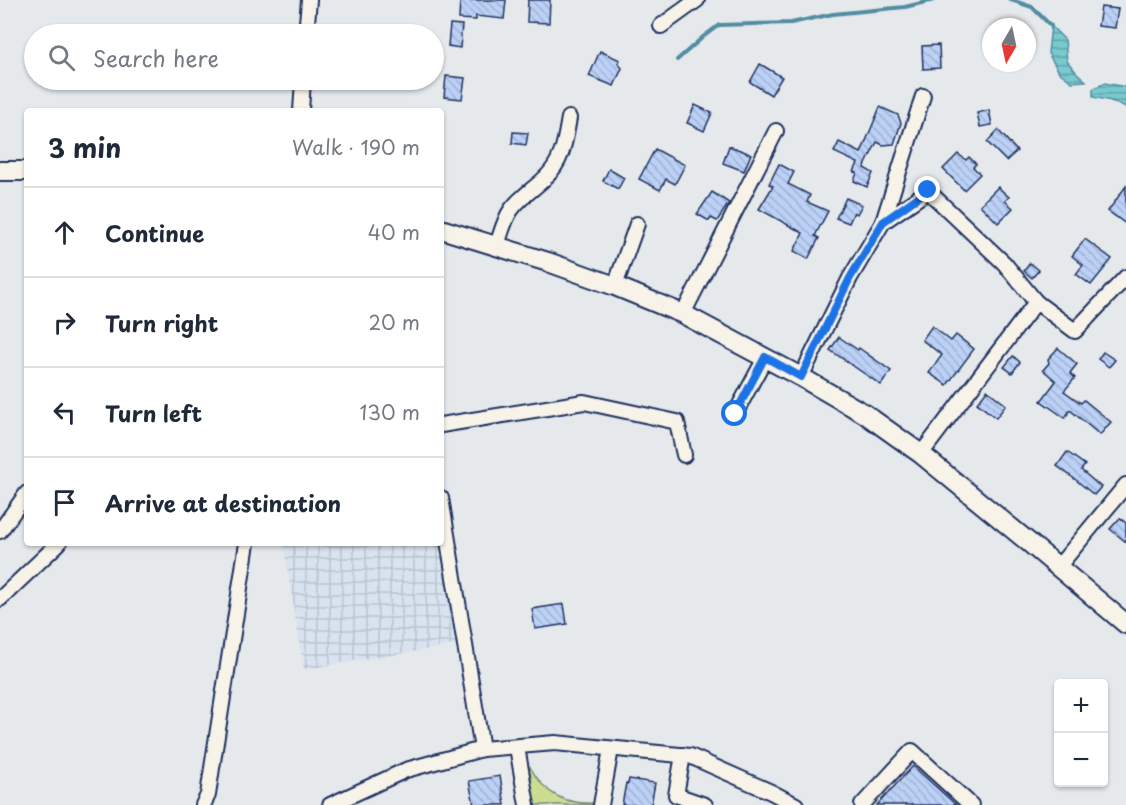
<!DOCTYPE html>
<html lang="en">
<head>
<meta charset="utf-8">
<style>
  body { margin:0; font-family:"Playpen Sans",sans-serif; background:#f6f6f7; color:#1f2937 }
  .controls { position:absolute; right:18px; bottom:18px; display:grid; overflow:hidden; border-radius:6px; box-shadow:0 2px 4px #0004 }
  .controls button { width:54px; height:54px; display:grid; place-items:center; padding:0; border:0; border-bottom:2px solid #e0e1e3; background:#fff; color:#1f2937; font:30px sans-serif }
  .compass { position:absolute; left:982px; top:18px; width:54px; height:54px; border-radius:50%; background:#fff; box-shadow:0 2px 4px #0004; rotate:189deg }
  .stop { position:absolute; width:18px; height:18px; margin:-14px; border:4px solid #1a73e8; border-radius:50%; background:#fff }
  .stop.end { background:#1a73e8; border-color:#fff; box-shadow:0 2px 6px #0008 }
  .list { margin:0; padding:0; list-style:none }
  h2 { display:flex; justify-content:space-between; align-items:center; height:78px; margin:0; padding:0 24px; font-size:26px }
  h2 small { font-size:20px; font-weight:400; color:#747a83 }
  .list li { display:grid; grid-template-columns:39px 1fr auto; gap:18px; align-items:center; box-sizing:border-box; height:90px; padding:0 24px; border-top:2px solid #e0e1e3 }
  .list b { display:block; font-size:22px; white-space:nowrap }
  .list em { font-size:20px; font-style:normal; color:#747a83 }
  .icon { flex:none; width:33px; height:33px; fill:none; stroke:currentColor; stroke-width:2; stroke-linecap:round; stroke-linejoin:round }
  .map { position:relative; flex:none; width:1126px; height:805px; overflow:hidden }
  .search { position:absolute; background:#fff; box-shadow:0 2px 4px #0004; left:24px; top:24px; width:420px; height:66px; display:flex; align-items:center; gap:15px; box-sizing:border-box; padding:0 21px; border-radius:33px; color:#747a83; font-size:22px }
  .panel { position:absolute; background:#fff; box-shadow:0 2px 4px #0004; left:24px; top:108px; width:420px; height:438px; border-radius:6px }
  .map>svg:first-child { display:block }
  .industrial { fill:url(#industrial-grid) }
  .park { fill:#ccdd91; stroke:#748678; stroke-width:1.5 }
  .water { fill:url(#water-rules); stroke:#538ca2; stroke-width:1.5 }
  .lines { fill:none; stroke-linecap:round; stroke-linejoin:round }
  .stream { stroke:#538ca2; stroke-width:4 }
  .building { fill:url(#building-back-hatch); stroke:#1b2f5e; stroke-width:1.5 }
  .minor-casing { stroke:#1b2f5e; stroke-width:18 }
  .major-casing { stroke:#1b2f5e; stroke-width:22 }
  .minor { stroke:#f7f3e8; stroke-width:14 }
  .major { stroke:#f7f3e8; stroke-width:18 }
  .route { stroke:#1a73e8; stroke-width:8 }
</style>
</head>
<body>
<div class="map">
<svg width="1126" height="805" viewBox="0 0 1126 805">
  <defs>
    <pattern id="industrial-grid" width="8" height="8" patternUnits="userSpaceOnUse" patternTransform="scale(1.5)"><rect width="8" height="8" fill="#d9e2ef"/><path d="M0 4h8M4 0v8" fill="none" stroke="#bac2cf"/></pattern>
    <pattern id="water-rules" width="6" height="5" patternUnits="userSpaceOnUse" patternTransform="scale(1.5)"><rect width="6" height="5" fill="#78cacf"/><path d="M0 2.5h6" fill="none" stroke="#62a4ab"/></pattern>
    <pattern id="building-back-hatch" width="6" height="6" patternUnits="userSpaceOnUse" patternTransform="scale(1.5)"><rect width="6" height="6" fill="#bcd1f6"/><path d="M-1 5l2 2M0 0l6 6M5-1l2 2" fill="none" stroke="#a1b4d5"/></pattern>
  </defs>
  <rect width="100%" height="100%" fill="#e5e9ec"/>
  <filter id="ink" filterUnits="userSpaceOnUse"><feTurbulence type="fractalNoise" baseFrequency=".0167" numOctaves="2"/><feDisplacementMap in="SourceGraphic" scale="12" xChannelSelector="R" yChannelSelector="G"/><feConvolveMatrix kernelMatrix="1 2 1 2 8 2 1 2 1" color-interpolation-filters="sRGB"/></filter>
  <g filter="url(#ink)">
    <!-- industrial -->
    <polygon class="industrial" points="283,543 440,543 456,645 304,669"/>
    <!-- park -->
    <path class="park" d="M 524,767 L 530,767 C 545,795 566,805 597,803 L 597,805 L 530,805 Z"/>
    <!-- water -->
    <g class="water">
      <polygon points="1051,26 1065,40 1067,61 1077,73 1086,81 1072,82 1059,72 1048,53"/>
      <polygon points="1104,83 1126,87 1126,107 1111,101 1093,97 1093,89"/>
    </g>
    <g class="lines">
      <!-- stream -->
      <g class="stream">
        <polyline points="1011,0 1032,7 1051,26"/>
        <polyline points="677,60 703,37 719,25 791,23 833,14 905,7 934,0"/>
      </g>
    </g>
    <!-- building -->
    <g class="building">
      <polygon points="460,0 506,0 504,19 476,16 476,20 459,19"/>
      <polygon points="528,0 550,0 549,23 527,22"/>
      <polygon points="1101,7 1118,9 1115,28 1098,26"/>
      <polygon points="450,24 462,25 460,48 448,46"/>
      <polygon points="939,45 940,68 923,69 922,46"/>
      <polygon points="600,51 620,60 618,63 622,68 614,86 589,76"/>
      <polygon points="760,64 782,77 771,95 750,82"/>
      <polygon points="446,76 465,78 462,99 444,97"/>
      <polygon points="695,105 712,113 704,131 687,123"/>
      <polygon points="880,107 898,115 901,123 894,144 883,145 877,142 864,168 873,173 867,187 854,181 857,173 854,172 858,163 834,152 839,142 861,153"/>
      <polygon points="989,110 992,125 980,127 977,113"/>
      <polygon points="998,130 1017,151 1006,161 987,142"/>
      <polygon points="513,132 528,133 526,145 512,143"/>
      <polygon points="729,146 751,154 744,171 723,163"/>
      <polygon points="655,149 685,165 675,184 666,179 660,190 639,179"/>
      <polygon points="958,154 966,160 969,157 976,164 973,167 980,174 964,190 943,169"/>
      <polygon points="779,164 794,172 788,184 810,195 807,202 828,211 815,236 819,238 808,259 794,251 803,233 759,209 773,186 769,184"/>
      <polygon points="609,169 624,178 618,189 603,181"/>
      <polygon points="1126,186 1126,224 1108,211"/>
      <polygon points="998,187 1009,197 1005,201 1013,208 998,223 980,205"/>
      <polygon points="712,192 729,203 717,221 711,218 709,221 697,214"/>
      <polygon points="846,198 862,205 857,214 854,212 849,223 836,218"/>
      <polygon points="1085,239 1112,259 1091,285 1076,274 1083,265 1072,256"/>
      <polygon points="1030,263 1039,270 1032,278 1024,271"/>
      <polygon points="932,326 951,341 956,335 974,349 947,385 929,373 942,355 922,340"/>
      <polygon points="839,337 858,350 859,348 891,371 881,385 830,350"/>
      <polygon points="1058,348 1077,364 1070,373 1075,378 1064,391 1081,403 1084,400 1111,422 1100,435 1070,410 1065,418 1041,401 1056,381 1043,370 1049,363 1048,359"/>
      <polygon points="1103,352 1115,360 1109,367 1098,359"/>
      <polygon points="1013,356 1020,362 1012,373 1004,367"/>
      <polygon points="987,390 1006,405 996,418 977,403"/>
      <polygon points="1067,452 1085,465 1081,470 1101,487 1094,495 1076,480 1057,466"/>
      <polygon points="1120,518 1126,523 1126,542 1110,529"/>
      <polygon points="564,604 567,624 535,629 532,609"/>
      <polygon points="913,766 956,805 877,805"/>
      <polygon points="500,776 505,805 474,805 469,781"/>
      <polygon points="629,779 655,783 651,805 622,805 626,783 628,784"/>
    </g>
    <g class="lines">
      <!-- minor casing -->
      <g class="minor-casing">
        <g id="minor">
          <polyline points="661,26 697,0"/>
          <polyline points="306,34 309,0"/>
          <polyline points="301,111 303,80"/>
          <polyline points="883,222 923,96"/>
          <path d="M 497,245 C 501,234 504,220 511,210 C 520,197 534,189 545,178 C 563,161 565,141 569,118"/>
          <polyline points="615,286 637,224"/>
          <polyline points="683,314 776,131"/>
          <polyline points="801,377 850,278 883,222 928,191 1004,263 1036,302"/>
          <polyline points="735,414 765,358"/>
          <polyline points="441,425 584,402 677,422 684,455"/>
          <polyline points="921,454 1036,302 1075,331 1126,277"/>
          <polyline points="0,531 27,493"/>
          <polyline points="1058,567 1126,485"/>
          <polyline points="0,599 59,543"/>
          <polyline points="517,747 527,805"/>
          <polyline points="482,749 555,743 690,756 771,792 796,805"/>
          <polyline points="683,755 676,795 705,805"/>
          <polyline points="203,805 208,795 212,768 247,543"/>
          <polyline points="330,805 406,770 482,749 441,498"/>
          <polyline points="601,805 611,749"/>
          <polyline points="862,805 912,751 971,805"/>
        </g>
      </g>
      <!-- major casing -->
      <g class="major-casing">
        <g id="major">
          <polyline points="0,171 27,171"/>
          <polyline points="441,229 548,262 615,286 683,314 801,377 865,414 921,454 1026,540 1126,624"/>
        </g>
      </g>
      <!-- minor -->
      <use href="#minor" class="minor"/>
      <!-- major -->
      <use href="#major" class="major"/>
    </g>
  </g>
  <g class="lines" filter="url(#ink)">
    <!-- route -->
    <polyline class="route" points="735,414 765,357 801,377 850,278 883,222 928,190"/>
  </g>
</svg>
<div class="controls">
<button>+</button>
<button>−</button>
</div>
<svg class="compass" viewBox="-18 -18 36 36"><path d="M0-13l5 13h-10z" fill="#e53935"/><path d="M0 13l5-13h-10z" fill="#747a83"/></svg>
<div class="stop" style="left:735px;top:414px"></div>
<div class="stop end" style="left:928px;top:190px"></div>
<div class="search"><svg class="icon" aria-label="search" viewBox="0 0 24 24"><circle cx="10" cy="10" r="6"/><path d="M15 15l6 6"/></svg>Search here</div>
<section class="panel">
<h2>3 min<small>Walk · 190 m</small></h2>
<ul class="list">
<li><svg class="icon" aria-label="ahead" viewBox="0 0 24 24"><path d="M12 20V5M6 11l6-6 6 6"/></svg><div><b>Continue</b></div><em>40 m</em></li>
<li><svg class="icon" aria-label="right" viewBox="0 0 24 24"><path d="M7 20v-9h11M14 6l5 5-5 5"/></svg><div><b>Turn right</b></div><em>20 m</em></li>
<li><svg class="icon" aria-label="left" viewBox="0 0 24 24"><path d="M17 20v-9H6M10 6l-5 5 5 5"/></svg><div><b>Turn left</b></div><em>130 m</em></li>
<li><svg class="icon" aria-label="arrive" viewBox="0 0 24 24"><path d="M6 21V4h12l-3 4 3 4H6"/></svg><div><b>Arrive at destination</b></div></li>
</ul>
</section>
</div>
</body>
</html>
